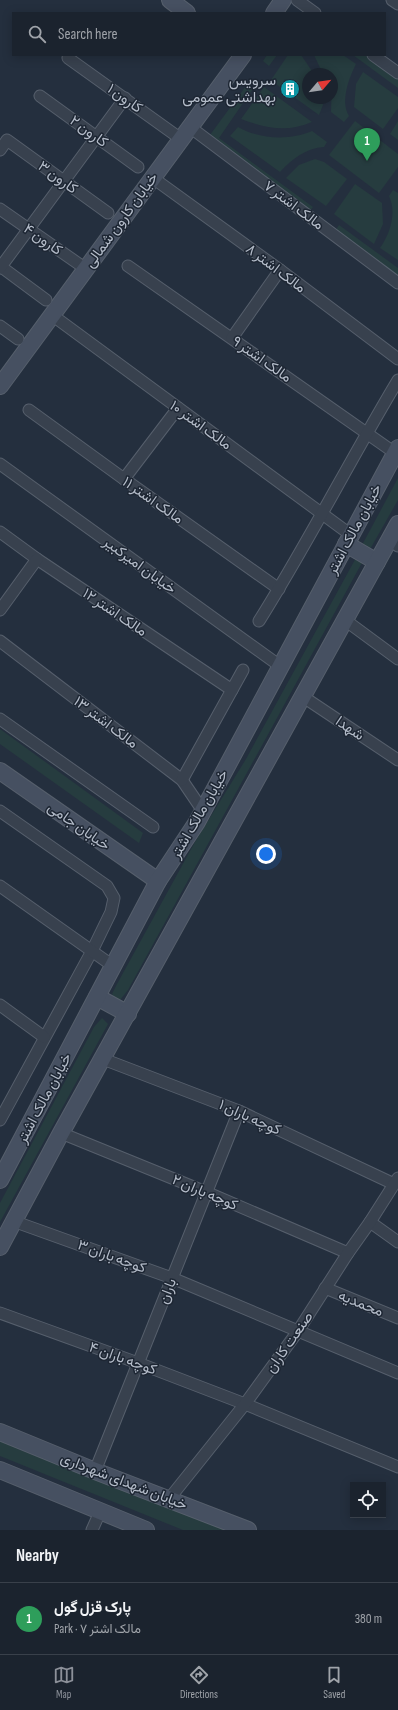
<!DOCTYPE html>
<html lang="en">
<head>
<meta charset="utf-8">
<style>
  body { margin:0; font-family:"Sofia Sans Condensed",Vazirmatn,sans-serif; background:#282f3a; color:#f1f3f6 }
  .controls { position:absolute; right:12px; bottom:12px; display:grid; overflow:hidden; border-radius:0px; box-shadow:0 2px 10px #0003 }
  .controls button { width:36px; height:36px; display:grid; place-items:center; padding:0; border:0; border-bottom:1px solid #39404a; background:#1b232e; color:#f1f3f6; font:20px sans-serif }
  .compass { position:absolute; left:302px; top:68px; width:36px; height:36px; border-radius:50%; background:#1b232e; box-shadow:0 2px 10px #0003; rotate:61deg }
  .you { position:absolute; left:266px; top:854px; width:14px; height:14px; margin:-10px; border:3px solid #fff; border-radius:50%; background:#1a73e8; box-shadow:0 0 0 6px #1a73e833 }
  .badge { display:grid; place-items:center; width:26px; height:26px; border-radius:50%; background:#8c9099; color:#fff; font-size:13px; font-weight:700 }
  .pin { position:absolute; translate:-50% -33px; filter:drop-shadow(0 1px 2px #0008) }
  .pin::after { content:''; position:absolute; top:21px; width:14px; height:12px; background:inherit; clip-path:polygon(0 0,100% 0,50% 100%) }
  .list { margin:0; padding:0; list-style:none }
  h2 { display:flex; justify-content:space-between; align-items:center; height:52px; margin:0; padding:0 16px; font-size:17px }
  h2 small { font-size:13px; font-weight:400; color:#a0a4aa }
  .list li { display:grid; grid-template-columns:26px 1fr auto; gap:12px; align-items:center; box-sizing:border-box; height:72px; padding:0 16px; border-top:1px solid #39404a }
  .list b { display:block; font-size:15px; white-space:nowrap }
  .list p { margin:0; font-size:13px; white-space:nowrap; color:#a0a4aa }
  .list em { font-size:13px; font-style:normal; color:#a0a4aa }
  .icon { flex:none; width:22px; height:22px; fill:none; stroke:currentColor; stroke-width:2; stroke-linecap:round; stroke-linejoin:round }
  .map { position:relative; flex:none; width:398px; height:1530px; overflow:hidden }
  .search { position:absolute; background:#1b232e; box-shadow:0 2px 10px #0003; left:12px; right:12px; top:12px; height:44px; display:flex; align-items:center; gap:10px; box-sizing:border-box; padding:0 14px; border-radius:0px; color:#a0a4aa; font-size:15px }
  .sheet { height:124px; background:#1b232e }
  nav { display:flex; justify-content:space-around; align-items:center; box-sizing:border-box; height:56px; border-top:1px solid #39404a; background:#1b232e; font-size:11px; color:#a0a4aa }
  nav a { display:grid; justify-items:center; gap:2px }
  nav .on { color:#8c9099 }
  .map>svg:first-child { display:block }
  .green { fill:#263c3f }
  .lines { fill:none; stroke-linecap:round; stroke-linejoin:round }
  .street-casing { stroke:#565f6c; stroke-width:13 }
  .secondary-casing { stroke:#565f6c; stroke-width:18 }
  .street { stroke:#38414e; stroke-width:11 }
  .secondary { stroke:#465061; stroke-width:16 }
  .labels { text-anchor:middle; stroke-width:3; stroke-linejoin:round; paint-order:stroke }
  .poi-label { font-size:15px; fill:#b4bcc9; stroke:#1d2633; text-anchor:end }
  .street-label { font-size:15px; fill:#b4bcc9; stroke:#1d2633 }
</style>
</head>
<body>
<div class="map">
<svg width="398" height="1530" viewBox="0 0 398 1530">
  <rect width="100%" height="100%" fill="#242f3e"/>
  <!-- green -->
  <g class="green">
    <polygon points="267,55 277,55 269,66 263,61"/>
    <polygon points="288,55 301,55 314,74 308,74 308,98 322,98 323,105 319,115 294,97 300,88 285,79 280,87 271,80"/>
    <path d="M 314,55 L 343,55 L 356,64 C 349,78 340,101 349,116 L 344,122 L 331,112 L 332,74 L 323,74 Z"/>
    <polygon points="353,55 365,55 398,79 398,88"/>
    <polygon points="363,72 398,97 398,108 383,129 354,107 356,84"/>
    <polygon points="246,86 252,90 219,138 313,207 309,212 207,139"/>
    <path d="M 264,87 L 312,122 C 287,133 265,128 241,119 Z"/>
    <polygon points="355,121 398,154 398,167 379,193 329,155"/>
    <polygon points="398,121 398,140 390,134"/>
    <path d="M 238,127 C 259,139 289,141 312,131 L 327,142 L 324,147 C 306,148 292,159 280,172 L 230,136 Z"/>
    <polygon points="315,159 324,162 347,179 326,206 286,178 299,165"/>
    <polygon points="355,184 382,203 383,224 374,244 334,214"/>
    <path d="M 393,190 L 398,193 L 398,260 L 380,248 C 390,234 397,213 389,196 Z"/>
    <polygon points="339,225 398,268 398,277 335,231"/>
    <polygon points="398,478 398,500 369,551 361,547"/>
    <polygon points="357,556 364,559 128,990 120,1000 116,1001 112,994 117,984 195,842 246,759"/>
    <polygon points="0,729 143,833 139,843 0,744"/>
    <polygon points="102,1018 108,1024 0,1222 0,1203 94,1027"/>
    <polygon points="0,1441 18,1449 225,1530 183,1530 0,1456"/>
  </g>
  <g class="lines">
    <!-- street casing -->
    <g class="street-casing">
      <g id="street">
        <polyline points="297,0 315,13"/>
        <polyline points="392,0 398,4"/>
        <polyline points="373,55 398,73"/>
        <polyline points="68,58 181,139"/>
        <polyline points="40,96 138,167"/>
        <polyline points="190,127 398,283"/>
        <polyline points="0,150 7,140 108,213"/>
        <polyline points="153,178 280,270 398,359"/>
        <polyline points="0,209 86,269"/>
        <polyline points="0,266 46,300"/>
        <polyline points="128,266 395,453"/>
        <polyline points="0,268 125,98"/>
        <polyline points="52,315 351,535"/>
        <polyline points="0,326 18,339"/>
        <polyline points="232,338 280,270"/>
        <polyline points="29,410 124,479 279,589"/>
        <polyline points="0,464 280,666"/>
        <polyline points="124,479 178,408"/>
        <polyline points="0,532 37,559 232,690"/>
        <polyline points="389,540 398,546"/>
        <polyline points="0,610 37,559"/>
        <polyline points="345,620 398,659"/>
        <path d="M 259,621 C 308,543 350,460 398,380"/>
        <polyline points="0,641 182,780 203,811"/>
        <polyline points="302,696 398,760"/>
        <polyline points="0,719 153,827"/>
        <polyline points="182,780 243,670"/>
        <polyline points="0,811 107,886 114,898 111,912 92,951 0,1120"/>
        <polyline points="0,886 113,966"/>
        <polyline points="0,1005 44,1037"/>
        <polyline points="103,1059 239,1111 394,1184"/>
        <polyline points="61,1133 206,1192 348,1253"/>
        <polyline points="13,1221 172,1278 398,1373"/>
        <polyline points="370,1222 398,1242"/>
        <polyline points="325,1288 398,1318"/>
        <polyline points="0,1313 138,1363 245,1404 398,1467"/>
        <polyline points="95,1471 239,1111"/>
        <polyline points="169,1499 245,1404 298,1331 348,1253 370,1222 398,1178"/>
        <polyline points="92,1530 100,1512"/>
      </g>
    </g>
    <!-- secondary casing -->
    <g class="secondary-casing">
      <g id="secondary">
        <polyline points="170,0 187,13"/>
        <polyline points="274,13 283,0"/>
        <polyline points="0,386 243,55"/>
        <polyline points="346,544 377,562"/>
        <polyline points="0,771 158,881"/>
        <polyline points="97,997 128,1014"/>
        <polyline points="0,1180 158,881 197,822 398,448"/>
        <polyline points="0,1247 61,1133 398,524"/>
        <polyline points="0,1432 95,1471 248,1530"/>
        <polyline points="0,1470 146,1530"/>
      </g>
    </g>
    <!-- street -->
    <use href="#street" class="street"/>
    <!-- secondary -->
    <use href="#secondary" class="secondary"/>
  </g>
  <!-- icons -->
  <defs>
    <g id="building-disc" transform="scale(1)"><circle r="9.5" fill="#0f9aa8" stroke="#1d2633"/><path d="M-4-6H4V6H1V3H-1V6H-4ZM-2.5-4.3h1.7v1.8h-1.7ZM.8-4.3h1.7v1.8H.8ZM-2.5-1h1.7V.8h-1.7ZM.8-1h1.7V.8H.8Z" fill="#fff"/></g>
  </defs>
  <g fill-rule="evenodd">
    <use href="#building-disc" x="290" y="89"/>
  </g>
  <g class="labels">
    <!-- poi labels -->
    <g class="poi-label">
      <text x="276" y="85">سرویس<tspan x="276" dy="17">بهداشتی عمومی</tspan></text>
    </g>
    <!-- street labels -->
    <g class="street-label">
      <text transform="translate(125 98) rotate(35)" y="5">کارون ۱</text>
      <text transform="translate(89 131) rotate(36)" y="5">کارون ۲</text>
      <text transform="translate(58 177) rotate(36)" y="5">کارون ۳</text>
      <text transform="translate(294 205) rotate(37)" y="5">مالک اشتر ۷</text>
      <text transform="translate(121 220) rotate(-54)" y="5">خیابان کارون شمالی</text>
      <text transform="translate(43 239) rotate(35)" y="5">کارون ۴</text>
      <text transform="translate(276 268) rotate(37)" y="5">مالک اشتر ۸</text>
      <text transform="translate(262 359) rotate(35)" y="5">مالک اشتر ۹</text>
      <text transform="translate(201 425) rotate(36)" y="5">مالک اشتر ۱۰</text>
      <text transform="translate(153 500) rotate(35)" y="5">مالک اشتر ۱۱</text>
      <text transform="translate(354 529) rotate(-62)" y="5">خیابان مالک اشتر</text>
      <text transform="translate(140 565) rotate(36)" y="5">خیابان امیرکبیر</text>
      <text transform="translate(115 612) rotate(34)" y="5">مالک اشتر ۱۲</text>
      <text transform="translate(106 722) rotate(37)" y="5">مالک اشتر ۱۳</text>
      <text transform="translate(350 728) rotate(34)" y="5">شهدا</text>
      <text transform="translate(199 814) rotate(-60)" y="5">خیابان مالک اشتر</text>
      <text transform="translate(79 826) rotate(35)" y="5">خیابان جامی</text>
      <text transform="translate(44 1098) rotate(-62)" y="5">خیابان مالک اشتر</text>
      <text transform="translate(250 1117) rotate(24)" y="5">کوچه باران ۱</text>
      <text transform="translate(205 1192) rotate(23)" y="5">کوچه باران ۲</text>
      <text transform="translate(112 1256) rotate(20)" y="5">کوچه باران ۳</text>
      <text transform="translate(167 1291) rotate(-69)" y="5">باران</text>
      <text transform="translate(361 1303) rotate(22)" y="5">محمدیه</text>
      <text transform="translate(289 1342) rotate(-55)" y="5">صنعت کاران</text>
      <text transform="translate(123 1358) rotate(20)" y="5">کوچه باران ۴</text>
      <text transform="translate(124 1481) rotate(21)" y="5">خیابان شهدای شهرداری</text>
    </g>
  </g>
</svg>
<div class="controls">
<button><svg class="icon" aria-label="locate" viewBox="0 0 24 24"><circle cx="12" cy="12" r="6"/><path d="M12 2v4M12 18v4M2 12h4M18 12h4"/></svg></button>
</div>
<svg class="compass" viewBox="-18 -18 36 36"><path d="M0-13l5 13h-10z" fill="#e53935"/><path d="M0 13l5-13h-10z" fill="#a0a4aa"/></svg>
<div class="you"></div>
<div class="pin badge" style="left:367px;top:161px;background:#2e9e5b">1</div>
<div class="search"><svg class="icon" aria-label="search" viewBox="0 0 24 24"><circle cx="10" cy="10" r="6"/><path d="M15 15l6 6"/></svg>Search here</div>
</div>
<section class="sheet">
<h2>Nearby<small></small></h2>
<ul class="list">
<li><span class="badge" style="background:#2e9e5b">1</span><div><b>پارک قزل گول</b><p>Park · مالک اشتر ۷</p></div><em>380 m</em></li>
</ul>
</section>
<nav>
<a class="on"><svg class="icon" aria-label="map" viewBox="0 0 24 24"><path d="M3 6l6-2 6 2 6-2v14l-6 2-6-2-6 2zM9 4v14M15 6v14"/></svg>Map</a>
<a><svg class="icon" aria-label="directions" viewBox="0 0 24 24"><path d="M12 3l9 9-9 9-9-9zM9 14v-3h6M13 9l2 2-2 2"/></svg>Directions</a>
<a><svg class="icon" aria-label="saved" viewBox="0 0 24 24"><path d="M7 4h10v16l-5-4-5 4z"/></svg>Saved</a>
</nav>
</body>
</html>
